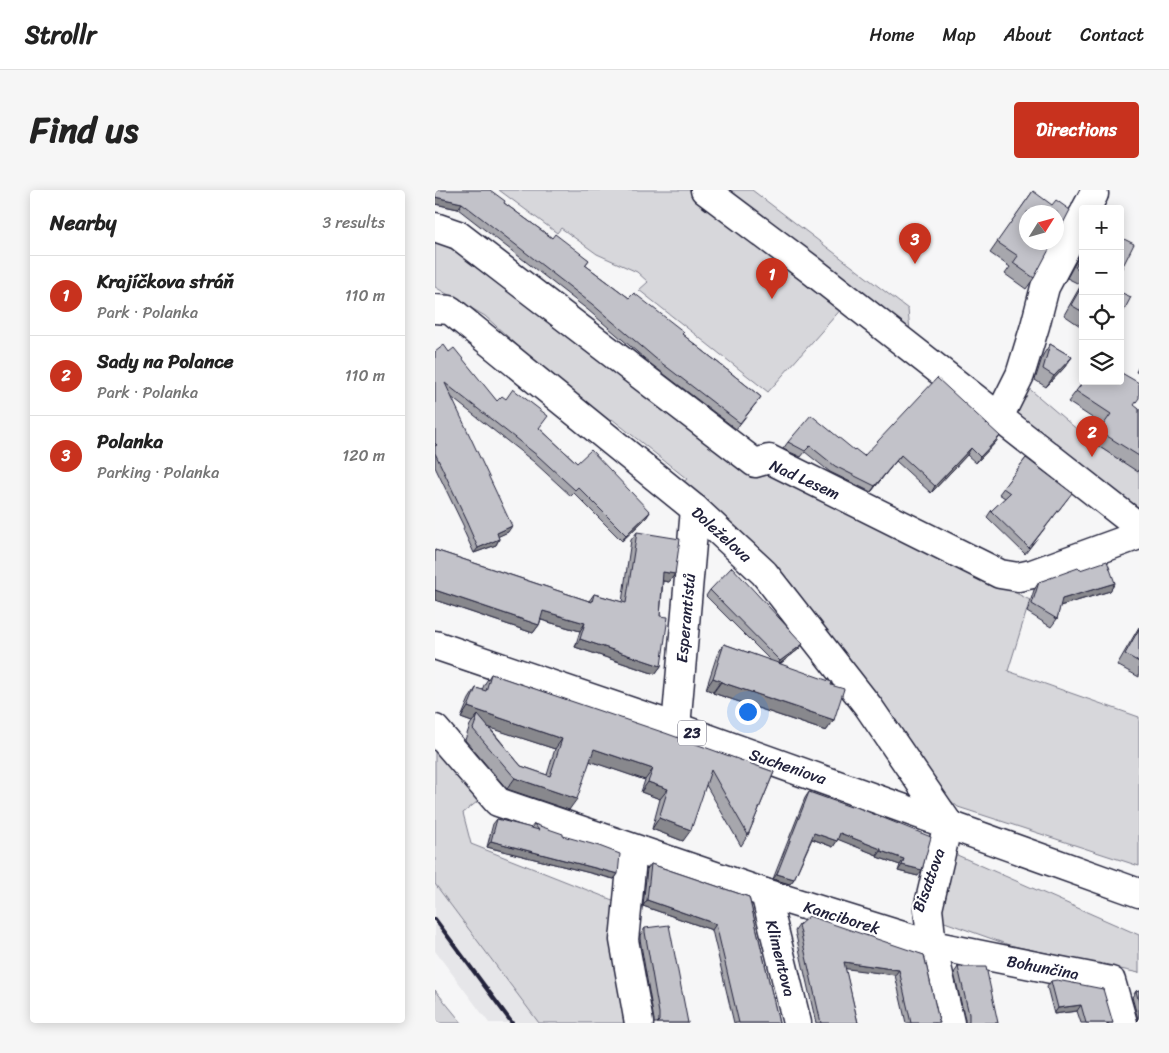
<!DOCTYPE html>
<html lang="en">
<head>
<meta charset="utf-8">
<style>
  body { margin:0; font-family:Sriracha,sans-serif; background:#f6f6f6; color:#222 }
  .controls { position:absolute; right:15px; top:15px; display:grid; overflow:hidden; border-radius:5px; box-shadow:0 2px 12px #0003 }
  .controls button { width:45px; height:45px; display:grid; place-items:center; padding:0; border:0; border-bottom:1px solid #e0e0e0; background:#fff; color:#222; font:25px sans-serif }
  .compass { position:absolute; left:584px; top:15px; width:45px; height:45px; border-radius:50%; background:#fff; box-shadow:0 2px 12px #0003; rotate:53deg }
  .you { position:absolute; left:312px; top:521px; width:18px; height:18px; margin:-12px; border:4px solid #fff; border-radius:50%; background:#1a73e8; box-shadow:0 0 0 8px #1a73e833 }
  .badge { display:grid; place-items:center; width:32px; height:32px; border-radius:50%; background:#c8321e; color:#fff; font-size:16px; font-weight:700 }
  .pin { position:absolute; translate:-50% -41px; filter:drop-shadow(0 1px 2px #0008) }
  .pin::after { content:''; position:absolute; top:26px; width:18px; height:15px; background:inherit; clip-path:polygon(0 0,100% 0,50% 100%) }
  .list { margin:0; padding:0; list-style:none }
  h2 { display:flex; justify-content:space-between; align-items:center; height:65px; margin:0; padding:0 20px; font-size:21px }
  h2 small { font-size:16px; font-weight:400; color:#767676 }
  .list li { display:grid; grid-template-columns:32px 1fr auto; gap:15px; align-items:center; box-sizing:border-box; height:80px; padding:0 20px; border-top:1px solid #e0e0e0 }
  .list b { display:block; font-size:19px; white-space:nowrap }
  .list p { margin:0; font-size:16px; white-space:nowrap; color:#767676 }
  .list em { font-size:16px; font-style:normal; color:#767676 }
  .icon { flex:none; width:28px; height:28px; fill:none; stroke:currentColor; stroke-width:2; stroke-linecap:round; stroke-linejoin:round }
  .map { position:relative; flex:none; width:704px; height:833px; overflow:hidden; border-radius:5px }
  header { display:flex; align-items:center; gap:30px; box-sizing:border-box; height:70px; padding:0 25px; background:#fff; border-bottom:1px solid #e0e0e0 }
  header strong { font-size:24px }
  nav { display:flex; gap:28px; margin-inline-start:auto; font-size:18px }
  .intro { display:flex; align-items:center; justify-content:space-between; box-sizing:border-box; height:120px; padding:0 30px }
  h1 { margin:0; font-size:35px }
  .button { padding:12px 22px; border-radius:5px; background:#c8321e; color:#fff; font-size:18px; font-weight:700 }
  main { display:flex; gap:30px; padding:0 30px }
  aside { flex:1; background:#fff; border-radius:5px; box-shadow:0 2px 12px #0003 }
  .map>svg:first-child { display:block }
  .built { fill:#e6e6e9 }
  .green { fill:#d7d7db; stroke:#7c7c8b }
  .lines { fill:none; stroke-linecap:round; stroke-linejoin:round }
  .street-casing { stroke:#22223b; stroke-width:31 }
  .primary-casing { stroke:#22223b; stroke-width:31 }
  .street { stroke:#fff; stroke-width:28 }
  .primary { stroke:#fff; stroke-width:28 }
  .rail { stroke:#22223b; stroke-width:4 }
  .wall { fill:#a7a7ad; stroke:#22223b; fill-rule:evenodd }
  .shaded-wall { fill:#88888d; stroke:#22223b }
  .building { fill:#c2c2c9; stroke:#22223b }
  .labels { text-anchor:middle; stroke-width:4; stroke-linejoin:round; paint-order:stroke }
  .shield { fill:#fff; stroke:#646476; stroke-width:1 }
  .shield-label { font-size:15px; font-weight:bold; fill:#22223b }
  .street-label { font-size:16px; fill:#22223b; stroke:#fff }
</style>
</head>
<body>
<header>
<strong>Strollr</strong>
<nav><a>Home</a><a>Map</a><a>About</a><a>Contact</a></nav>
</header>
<div class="intro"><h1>Find us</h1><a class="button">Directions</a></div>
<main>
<aside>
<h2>Nearby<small>3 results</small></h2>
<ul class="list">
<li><span class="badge">1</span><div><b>Krajíčkova stráň</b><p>Park · Polanka</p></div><em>110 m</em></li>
<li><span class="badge">2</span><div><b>Sady na Polance</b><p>Park · Polanka</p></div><em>110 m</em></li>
<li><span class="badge">3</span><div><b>Polanka</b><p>Parking · Polanka</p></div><em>120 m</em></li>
</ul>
</aside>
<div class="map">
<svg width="704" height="833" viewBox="0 0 704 833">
  <rect width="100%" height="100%" fill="#f6f6f7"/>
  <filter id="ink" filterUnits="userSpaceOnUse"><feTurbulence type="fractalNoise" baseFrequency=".02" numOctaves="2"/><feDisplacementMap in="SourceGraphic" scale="10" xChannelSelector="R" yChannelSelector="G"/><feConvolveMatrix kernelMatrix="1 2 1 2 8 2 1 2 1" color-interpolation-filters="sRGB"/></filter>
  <g filter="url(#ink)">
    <!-- built -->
    <polygon class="built" points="0,694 104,833 54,833 0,761"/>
    <!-- green -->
    <g class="green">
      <polygon points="64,0 317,0 473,119 478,176 408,117 333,202 204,100 213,92 202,82 162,64 126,38 122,43"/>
      <polygon points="0,50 33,68 322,288 334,283 595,410 573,481 704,527 704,676 523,617 504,601 245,295 252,289 177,229 170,235 50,126 0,97"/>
      <polygon points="591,196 658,253 703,281 704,280 704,318 576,223"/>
      <polygon points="0,548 47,608 28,623 36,654 185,713 199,765 188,833 104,833 0,694"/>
      <polygon points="513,661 704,745 704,783 574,755 490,725"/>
      <polygon points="0,800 27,833 0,833"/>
    </g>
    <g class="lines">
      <!-- street casing -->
      <g class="street-casing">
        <g id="street">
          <polyline points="270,0 375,79 704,337"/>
          <polyline points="651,19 659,4"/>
          <polyline points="0,37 23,45 320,273 334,269 565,384 583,387 597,384 704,345"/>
          <polyline points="0,119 15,120 260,319 329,383 433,516 513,633"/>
          <polyline points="564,227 585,185 600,136 610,97 648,25"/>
          <polyline points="241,537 260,319"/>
          <polyline points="0,539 63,612 330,703 497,755 676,791 688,833"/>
          <polyline points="513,633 493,719 497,755 515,833"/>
          <polyline points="198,659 189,750 204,833"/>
          <polyline points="330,703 362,833"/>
        </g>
      </g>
      <!-- primary casing -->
      <g class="primary-casing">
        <polyline id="primary" points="0,455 241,537 704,703"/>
      </g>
      <!-- street -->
      <use href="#street" class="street"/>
      <!-- primary -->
      <use href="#primary" class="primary"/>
      <!-- rail -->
      <polyline class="rail" points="0,729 77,833"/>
    </g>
    <!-- wall -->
    <g class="wall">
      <polygon points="598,1 599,88 591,99 570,84 575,77 555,63"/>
      <polygon points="69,13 117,48 154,70 150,75 194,108 247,144 326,207 301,239 216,174 153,120 23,19 0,14"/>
      <polygon points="648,59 648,138 629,125 646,95 632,88"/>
      <polygon points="615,154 637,167 629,178 611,197 600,190 608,165"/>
      <polygon points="0,162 14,162 62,211 104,238 142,273 215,322 211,328 187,351 139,303 136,306 99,272 16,207 73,342 63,346 64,349 61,355 39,363 28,339 29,337 0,277"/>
      <polygon points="704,176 704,183 701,182"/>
      <polygon points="649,191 704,219 704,280 703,282 657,252 668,235 633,212"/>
      <polygon points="353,252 419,260 429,266 561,252 541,273 532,265 496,303 461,271 436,302 395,282 370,262 366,267 348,259"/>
      <polygon points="591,268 633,308 590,364 552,327 556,321 570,308 564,304"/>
      <polygon points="202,342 240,384 234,392 228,391 225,426 226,476 220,484 140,457 145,441 106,430 104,435 98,443 0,410 0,360 154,411 159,404 187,412 196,350"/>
      <polygon points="645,380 680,393 675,401 625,416 622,429 616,437 592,422 599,400 604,392"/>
      <polygon points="275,400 364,459 345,474 396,495 399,530 391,541 278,503 278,502 271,499 282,465 289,454 336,471 271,406"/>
      <polygon points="704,437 704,487 682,475"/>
      <path d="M 56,484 L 339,582 L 313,645 L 306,656 L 271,595 L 248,651 L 217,639 L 225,609 L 206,602 L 210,590 L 155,571 L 134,620 L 72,599 L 30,550 L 35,535 L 37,532 L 26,528 L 34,509 L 41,498 L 47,500 L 49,495 ZM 54,537 L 120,559 L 112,585 L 86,576 Z"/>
      <polygon points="374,602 415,617 416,615 483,686 463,681 465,675 442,667 442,665 403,649 398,657 377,649 359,689 355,694 338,689 370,608"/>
      <polygon points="62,629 96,638 99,634 128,646 183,684 179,689 52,657 58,634"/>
      <polygon points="216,674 314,707 344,833 299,833 277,740 208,716 212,679"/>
      <polygon points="364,735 489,765 504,831 505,833 471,833 460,785 410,778 423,833 381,833 360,741"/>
      <polygon points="210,738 253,833 219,833 219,830 205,749 205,745"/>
      <polygon points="523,777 563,833 530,833 530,829 519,783"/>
      <polygon points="616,791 678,833 646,833 642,821 619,824 612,797"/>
      <polygon points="704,800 704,833 703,833 703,829 697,807 701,801"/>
    </g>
    <!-- shaded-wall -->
    <g class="shaded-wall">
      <polygon points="0,7 27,13 23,19 0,14"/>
      <polygon points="637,167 629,178 611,197 619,186"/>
      <polygon points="565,246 561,252 541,273 545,267"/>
      <polygon points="536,258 532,265 496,303 500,296"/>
      <polygon points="466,265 461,271 436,302 440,296"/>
      <polygon points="215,322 211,328 187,351 191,345"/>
      <polygon points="77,336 73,342 58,349 62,343"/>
      <polygon points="64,349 61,355 39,363 43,358"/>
      <polygon points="228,382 240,384 234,392 223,390"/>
      <polygon points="680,393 675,401 621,417 627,409"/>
      <polygon points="0,400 104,435 98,443 0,410"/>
      <polygon points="108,421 150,433 145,441 103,429"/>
      <polygon points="145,449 226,476 220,484 140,457"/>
      <polygon points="368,454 364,459 342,476 345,471"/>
      <polygon points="278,488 286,491 278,502 271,499"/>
      <polygon points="286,492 399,530 391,541 278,503"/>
      <polygon points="33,517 127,549 120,559 40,533 43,525 37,532 26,528"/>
      <polygon points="159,559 218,579 210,590 151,570"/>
      <polygon points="80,588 142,609 134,620 72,599"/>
      <polygon points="213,592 233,599 225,609 206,602"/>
      <polygon points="224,628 256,640 248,651 217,639"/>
      <polygon points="379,643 402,651 398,657 375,648"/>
      <polygon points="405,643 446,659 442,665 402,649"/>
      <polygon points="56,651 183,684 179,689 52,657"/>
      <polygon points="446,661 469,669 465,675 442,667"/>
      <polygon points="467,675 487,680 483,686 463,681"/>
      <polygon points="342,684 359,689 355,694 338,689"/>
      <polygon points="212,710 281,734 277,740 208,716"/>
      <polygon points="409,772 464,780 460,785 405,778"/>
      <polygon points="646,815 642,821 619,824 623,818"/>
    </g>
    <!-- building -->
    <g class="building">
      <polygon points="0,0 55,0 70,11 69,13 117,48 120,44 154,70 150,75 194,108 199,103 249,142 247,144 326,207 305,233 220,168 157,114 27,13 0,7"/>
      <polygon points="598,1 617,15 621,10 635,20 622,45 622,22 592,22 592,52 618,52 599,88 578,73 583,66 562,52"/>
      <polygon points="685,47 699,54 685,82"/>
      <polygon points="648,62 648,82 640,77"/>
      <polygon points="648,94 648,122 636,115"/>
      <polygon points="685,102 696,107 685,128"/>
      <polygon points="615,154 637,167 619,186 608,179"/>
      <polygon points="9,155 14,162 19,158 62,211 67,206 71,209 78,199 113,226 104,238 142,273 156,260 215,322 191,345 143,297 140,300 103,266 10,193 77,336 62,343 64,349 43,358 32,333 33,333 0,263 0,256 2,255 0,253 0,162"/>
      <polygon points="685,182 704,193 704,208 699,215 704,219 704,266 664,241 676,224 641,201 649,191 685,191"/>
      <polygon points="502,188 565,246 545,267 536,258 500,296 466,265 440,296 400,276 375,256 370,261 353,252 376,225 419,260 420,259 429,266"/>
      <polygon points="591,268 637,303 594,358 556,321 575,303 568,298"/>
      <polygon points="202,342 245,349 240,384 228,382 225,426 233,427 226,476 145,449 150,433 108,421 104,435 0,400 0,360 157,412 159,404 191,413"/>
      <polygon points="672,371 680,393 627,409 622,429 597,414 604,392 643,378 645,380"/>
      <polygon points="297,377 368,454 345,471 275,400"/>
      <polygon points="704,439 704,472 690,464"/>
      <polygon points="289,454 397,492 396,495 409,499 399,530 286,492 286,491 278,488"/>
      <polygon points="56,484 230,543 339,582 313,645 276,580 256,640 224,628 233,599 213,592 218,579 159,559 142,609 80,588 38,539 43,525 86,576 115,586 127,549 33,517 41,498 51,501"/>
      <polygon points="374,602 416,617 416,615 496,647 487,680 467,675 469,669 446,661 446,659 405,643 402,651 379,643 359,689 342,684"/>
      <polygon points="62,629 104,640 99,634 128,644 128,646 164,656 185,664 183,684 56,651"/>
      <polygon points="216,674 314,707 344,833 304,833 281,734 212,710"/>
      <polygon points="374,726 489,765 504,831 505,833 476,833 464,780 409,772 423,833 386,833 364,735"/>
      <polygon points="234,735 253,833 222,833 224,831 224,823 210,742 210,738"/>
      <polygon points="523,777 551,777 563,833 533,833 534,831 534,824"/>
      <polygon points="622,790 668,799 678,833 651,833 646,815 623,818 616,791"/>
      <polygon points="704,800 704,813 701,801"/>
    </g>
  </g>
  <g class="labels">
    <!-- shield labels -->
    <rect class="shield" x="243" y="530.5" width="28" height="25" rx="4"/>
    <g class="shield-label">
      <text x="257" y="548">23</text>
    </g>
    <!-- street labels -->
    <g class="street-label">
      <text transform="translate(370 289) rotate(24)" y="6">Nad Lesem</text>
      <text transform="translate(287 344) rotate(42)" y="6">Doleželova</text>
      <text transform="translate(250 428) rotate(-85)" y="6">Esperantistů</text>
      <text transform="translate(353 576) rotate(19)" y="6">Sucheniova</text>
      <text transform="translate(493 690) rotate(-70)" y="6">Bisattova</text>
      <text transform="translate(407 727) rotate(17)" y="6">Kanciborek</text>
      <text transform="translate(346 768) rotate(76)" y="6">Klimentova</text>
      <text transform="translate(608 777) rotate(11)" y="6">Bohunčina</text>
    </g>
  </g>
</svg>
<div class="controls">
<button>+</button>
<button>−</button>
<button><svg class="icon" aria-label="locate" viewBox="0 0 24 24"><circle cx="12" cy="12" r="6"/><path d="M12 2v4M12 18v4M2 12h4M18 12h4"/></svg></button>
<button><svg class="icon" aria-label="layers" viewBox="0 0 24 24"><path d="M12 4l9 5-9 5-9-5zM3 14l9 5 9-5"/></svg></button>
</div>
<svg class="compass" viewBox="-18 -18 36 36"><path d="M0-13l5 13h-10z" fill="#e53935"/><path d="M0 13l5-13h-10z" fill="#767676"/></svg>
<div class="you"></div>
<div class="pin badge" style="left:337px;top:109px">1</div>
<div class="pin badge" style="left:657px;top:267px">2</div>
<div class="pin badge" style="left:480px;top:74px">3</div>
</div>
</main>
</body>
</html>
